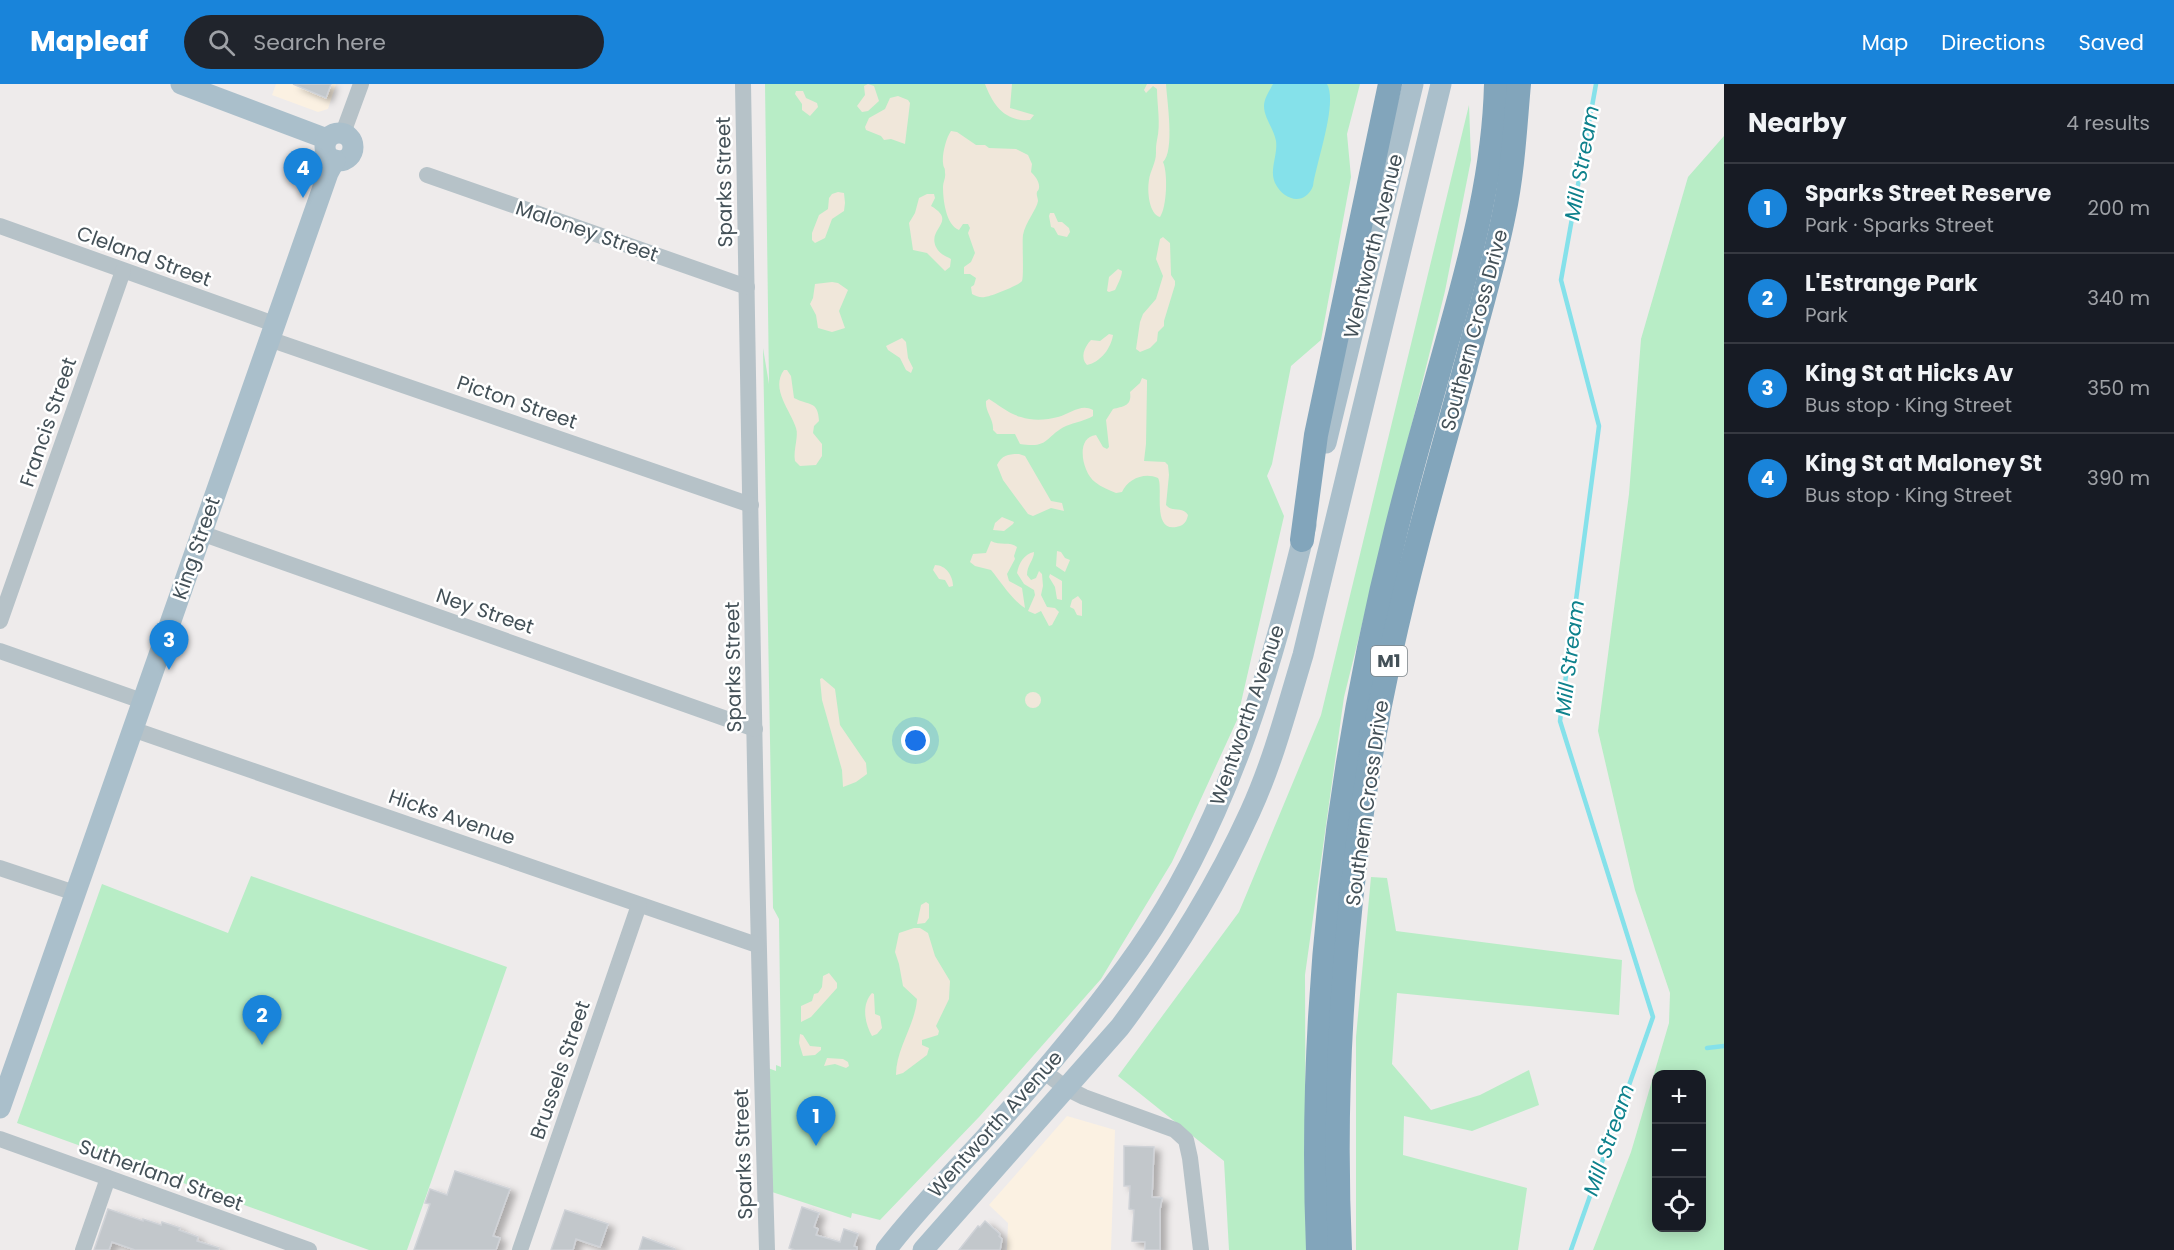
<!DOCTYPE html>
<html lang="en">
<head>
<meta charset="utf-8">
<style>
  body { margin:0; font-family:Poppins,sans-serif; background:#20242c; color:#f1f3f6 }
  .controls { position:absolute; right:18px; bottom:18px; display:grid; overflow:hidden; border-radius:12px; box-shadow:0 3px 15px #0003 }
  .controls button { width:54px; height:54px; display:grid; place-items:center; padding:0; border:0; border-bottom:2px solid #363941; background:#171b24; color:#f1f3f6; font:30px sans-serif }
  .you { position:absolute; left:916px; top:657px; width:21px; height:21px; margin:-15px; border:4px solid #fff; border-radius:50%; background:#1a73e8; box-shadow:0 0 0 9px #1a73e833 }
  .badge { display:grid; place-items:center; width:39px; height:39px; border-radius:50%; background:#1984da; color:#fff; font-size:20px; font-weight:700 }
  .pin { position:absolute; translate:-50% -50px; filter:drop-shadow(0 2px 3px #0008) }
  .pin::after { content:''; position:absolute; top:32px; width:21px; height:18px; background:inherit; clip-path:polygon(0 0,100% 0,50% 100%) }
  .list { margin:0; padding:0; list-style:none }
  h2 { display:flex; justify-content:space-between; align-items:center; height:78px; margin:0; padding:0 24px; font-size:26px }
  h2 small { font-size:20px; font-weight:400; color:#9ea1a6 }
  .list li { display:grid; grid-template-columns:39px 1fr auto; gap:18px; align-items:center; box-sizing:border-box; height:90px; padding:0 24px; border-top:2px solid #363941 }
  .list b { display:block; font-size:22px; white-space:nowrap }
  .list p { margin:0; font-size:20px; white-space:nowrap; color:#9ea1a6 }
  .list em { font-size:20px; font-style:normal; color:#9ea1a6 }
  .icon { flex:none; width:33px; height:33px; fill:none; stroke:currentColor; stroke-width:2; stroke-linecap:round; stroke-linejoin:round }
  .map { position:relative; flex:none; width:1724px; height:1166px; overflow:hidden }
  header { display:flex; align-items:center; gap:36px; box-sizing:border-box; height:84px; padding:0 30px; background:#1984da; color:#fff }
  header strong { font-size:28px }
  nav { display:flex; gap:33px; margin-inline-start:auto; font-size:21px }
  .search { width:420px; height:54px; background:#20242c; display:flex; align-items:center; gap:15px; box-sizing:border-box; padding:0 21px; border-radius:33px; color:#9ea1a6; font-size:22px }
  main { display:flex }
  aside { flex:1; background:#171b24 }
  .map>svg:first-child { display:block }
  .commercial { fill:#fbf1e2 }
  .green { fill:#b8edc6; fill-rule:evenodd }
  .sand { fill:#f0e7da }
  .water { fill:#85e1ea }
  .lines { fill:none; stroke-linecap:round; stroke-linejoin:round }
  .stream { stroke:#85e1ea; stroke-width:4.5 }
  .building { fill:#c2c7cb; stroke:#cfd2d7; stroke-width:1.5; filter:url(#shadow) }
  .minor { stroke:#b6c2c8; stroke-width:16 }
  .major { stroke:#aabfcb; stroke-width:21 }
  .highway { stroke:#82a5bb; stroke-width:24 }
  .labels { text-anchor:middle; stroke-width:5; stroke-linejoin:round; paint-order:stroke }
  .shield { fill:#fff; stroke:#7c858a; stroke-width:1.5 }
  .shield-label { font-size:18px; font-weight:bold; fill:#445158 }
  .street-label { font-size:20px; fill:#445158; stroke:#fff }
  .water-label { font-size:21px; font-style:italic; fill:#0d818c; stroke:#fff }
</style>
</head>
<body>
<header>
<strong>Mapleaf</strong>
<div class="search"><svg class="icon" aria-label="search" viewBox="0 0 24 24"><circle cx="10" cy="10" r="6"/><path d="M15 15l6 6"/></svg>Search here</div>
<nav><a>Map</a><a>Directions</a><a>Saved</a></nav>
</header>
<main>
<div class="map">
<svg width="1724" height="1166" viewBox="0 0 1724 1166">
  <defs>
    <filter id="shadow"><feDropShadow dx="6" dy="4" stdDeviation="3" flood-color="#0004"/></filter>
  </defs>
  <rect width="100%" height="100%" fill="#eeebeb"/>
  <!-- commercial -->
  <g class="commercial">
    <polygon points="276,0 336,0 328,25 318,28 272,11"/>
    <polygon points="1067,1032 1115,1046 1111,1166 1007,1166 1008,1139 989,1121"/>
  </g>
  <!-- green -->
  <g class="green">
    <polygon points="765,0 1360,0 1347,50 1351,93 1321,256 1291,282 1272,380 1267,392 1284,432 1237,636 1172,778 1101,895 979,1033 880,1136 852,1129 851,1134 769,1107 768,984 776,987 776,981 781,983 779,835 773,824 763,264 769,300"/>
    <polygon points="1469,21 1471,76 1445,207 1344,613 1305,891 1306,1166 1229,1166 1224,1077 1118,992 1239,828 1321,631"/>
    <path d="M 1724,52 L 1724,1166 L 1593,1166 L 1631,1068 L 1669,939 L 1670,909 L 1635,806 L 1598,647 L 1629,410 L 1641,255 L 1688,93 ZM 1702,990 L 1702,1144 L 1656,1144 L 1656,990 Z"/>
    <polygon points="251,792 507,883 407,1166 369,1166 17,1039 102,800 228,849"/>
    <polygon points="1371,793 1387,794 1396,847 1622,876 1619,931 1397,909 1392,980 1431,1026 1480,1011 1529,986 1539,1021 1472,1047 1404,1032 1403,1071 1527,1104 1518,1166 1356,1166 1356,953"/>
  </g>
  <!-- sand -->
  <g class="sand">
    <polygon points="868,0 874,2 879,17 868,27 862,28 857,22 865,11 864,2"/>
    <path d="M 985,0 L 1012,0 L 1010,24 L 1034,31 L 1030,36 C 1005,38 993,21 985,0 Z"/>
    <path d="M 1147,0 L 1166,0 C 1167,17 1175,67 1163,78 C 1168,89 1167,123 1160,133 C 1149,130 1147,107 1149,96 C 1150,87 1156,79 1156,69 C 1156,63 1156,62 1157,56 C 1161,40 1157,21 1157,5 L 1153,2 L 1146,9 L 1144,6 Z"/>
    <polygon points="796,7 803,7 806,14 817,19 818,23 810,32 802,26 802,20 795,10"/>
    <polygon points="898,12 908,16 910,19 905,60 891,55 884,56 881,52 866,46 865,43 869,34 885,25 890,14"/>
    <path d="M 951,47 L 957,48 L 976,61 L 985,61 L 989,64 L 1016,65 L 1028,71 L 1032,80 L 1031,88 C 1035,92 1040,98 1039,104 C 1039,106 1037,107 1037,108 C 1036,111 1038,114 1038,117 C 1037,125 1025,139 1023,151 C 1022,158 1024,192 1022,197 C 1020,201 990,213 985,213 C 980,214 976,212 972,210 L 971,203 L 974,201 L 976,194 L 970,190 L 964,190 L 964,183 L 971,178 L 975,169 L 968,149 L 970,144 L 968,140 L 963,140 L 959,146 C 946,141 943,116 943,103 C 943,98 946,94 945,89 C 945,81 944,87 943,79 C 942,70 946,54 951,47 Z"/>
    <polygon points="838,108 844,109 845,119 844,127 832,135 825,154 815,159 812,156 812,149 819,131 828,125 829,114 832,110"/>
    <path d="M 927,110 L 934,110 L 935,114 L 931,122 C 958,138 927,144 936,163 C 939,170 946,172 951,175 L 950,183 L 945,187 L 927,169 L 913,166 L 909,139 L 915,129 L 919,114 Z"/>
    <polygon points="1050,129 1054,129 1058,138 1062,138 1069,144 1070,148 1067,153 1058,151 1054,144 1051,143 1049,132"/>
    <polygon points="1163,153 1170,159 1171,191 1175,197 1175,201 1164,237 1164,242 1158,248 1157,257 1150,264 1140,268 1136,265 1140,238 1143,230 1156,215 1163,192 1156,175 1160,155"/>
    <path d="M 1118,185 L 1122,187 C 1122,192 1117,202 1115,206 L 1109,208 L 1107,207 L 1109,193 Z"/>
    <polygon points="832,198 838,199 848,206 839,227 845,244 832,248 818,244 816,231 810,220 813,214 815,200"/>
    <path d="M 1109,250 L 1113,251 C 1111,264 1101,278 1087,281 C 1080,274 1084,263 1091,256 L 1100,257 Z"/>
    <polygon points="902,254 906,258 908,274 913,284 911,289 906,286 900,274 888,266 886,262"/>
    <path d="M 784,286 L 787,286 L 791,292 L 794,314 C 809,322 818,316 819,337 L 814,342 L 813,349 L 822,360 L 822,372 L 816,381 L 800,382 L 795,377 C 793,366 799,352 796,344 C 791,327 770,305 784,286 Z"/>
    <path d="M 1142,294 L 1147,296 L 1147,301 L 1146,360 L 1144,377 L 1165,378 L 1168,381 L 1169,391 L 1166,421 C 1172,429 1183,422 1188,431 C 1187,436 1185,440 1180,442 C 1150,452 1164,403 1158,394 C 1144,388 1128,395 1122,408 L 1116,409 C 1109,406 1101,403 1095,398 C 1082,388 1075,353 1096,351 L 1103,363 L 1107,365 L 1109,363 L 1106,336 L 1113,325 C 1124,322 1132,322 1130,308 L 1140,299 Z"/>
    <path d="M 989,315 C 999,321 1009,330 1021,333 C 1032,337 1047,336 1058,333 C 1070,330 1081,319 1093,326 L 1093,332 C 1085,337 1075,338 1066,342 C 1045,352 1050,365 1020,360 L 1015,350 L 997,350 L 993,346 C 994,335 985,328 986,317 Z"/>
    <path d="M 1019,370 L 1025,372 L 1051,417 L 1062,419 L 1064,427 L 1051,424 L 1033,432 L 1028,430 L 1003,396 L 997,381 C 1002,371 1008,370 1019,370 Z"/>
    <polygon points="1002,433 1014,438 1013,440 1004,447 993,446 995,439"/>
    <path d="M 991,457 C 1000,462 1010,457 1017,463 L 1014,472 L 1015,475 L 1007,490 L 1009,497 L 1022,504 L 1025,524 C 1012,516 1001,498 991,486 L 975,482 L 970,478 L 973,470 L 986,469 Z"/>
    <polygon points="1057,467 1061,468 1065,474 1070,476 1065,488 1056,482"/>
    <path d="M 1034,468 C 1034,476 1027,481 1027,491 L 1031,496 L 1036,494 L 1039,487 L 1042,490 L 1043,502 L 1041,511 L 1047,523 L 1055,524 L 1059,528 L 1052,541 L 1049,542 L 1041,527 L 1035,530 L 1028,527 L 1035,511 L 1034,506 L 1024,500 L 1017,489 C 1019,479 1024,470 1034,468 Z"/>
    <path d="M 935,481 C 946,481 953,492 953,502 L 949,503 L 945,496 L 939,495 L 933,486 Z"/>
    <polygon points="1050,490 1062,497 1062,516 1057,515 1055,503 1049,493"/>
    <polygon points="1078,512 1082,517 1082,532 1077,531 1074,525 1070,523 1072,516"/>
    <polygon points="822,594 835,605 840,641 866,679 867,690 856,698 843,703 842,686 822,616 820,595"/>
    <circle cx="1033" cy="616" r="8"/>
    <polygon points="926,818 929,820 929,834 925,839 917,840 921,821"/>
    <path d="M 914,844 L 920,844 L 928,849 L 935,872 L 950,897 L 949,915 L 936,942 L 939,947 L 938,951 L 922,956 L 922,961 L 929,964 L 927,971 L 903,989 L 896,991 C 896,964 915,942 917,915 L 903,902 L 899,880 L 895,868 L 899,849 Z"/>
    <polygon points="829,889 837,899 837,904 811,933 801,938 801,922 812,917 814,910 818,909 822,903 823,892"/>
    <path d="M 872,909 L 874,910 L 875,930 L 880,932 L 882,944 L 877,950 L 872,952 C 865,940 861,921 872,909 Z"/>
    <polygon points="800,950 803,951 810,962 821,963 821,966 815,971 803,972 799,959"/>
    <polygon points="827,974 843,975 848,978 849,982 846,984 835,980 824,982"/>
  </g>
  <!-- water -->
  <path class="water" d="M 1273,0 L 1327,0 C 1338,19 1316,79 1313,102 C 1305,122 1284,117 1275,99 C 1269,86 1278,71 1276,57 C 1274,45 1264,34 1264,22 C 1264,14 1270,6 1273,0 Z"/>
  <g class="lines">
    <!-- stream -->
    <g class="stream">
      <polyline points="1707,964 1724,962"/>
      <polyline points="1571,1166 1653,933 1560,637 1599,342 1561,196 1596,0"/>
    </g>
  </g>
  <!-- building -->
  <g class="building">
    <polygon points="293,0 331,0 326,14"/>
    <polygon points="1124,1062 1154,1063 1152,1113 1162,1114 1160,1126 1160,1166 1145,1166 1145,1158 1132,1157 1134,1126 1129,1125 1130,1102 1124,1102"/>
    <polygon points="455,1087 510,1105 493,1152 500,1154 496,1166 414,1166 430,1120 425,1119 430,1105 447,1111"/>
    <polygon points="802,1123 819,1129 814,1143 818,1145 816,1151 840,1158 844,1145 858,1150 854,1162 857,1163 857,1166 795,1166 789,1164"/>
    <polygon points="108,1125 143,1137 143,1135 161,1141 162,1138 180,1144 179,1146 198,1153 197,1157 219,1164 218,1166 135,1166 112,1158 109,1166 94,1166"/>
    <polygon points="565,1126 608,1140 600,1163 576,1155 573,1166 551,1166"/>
    <polygon points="985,1137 1000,1150 999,1152 1002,1155 1000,1166 959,1166 978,1142 980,1143"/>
    <polygon points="643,1153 675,1165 675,1166 639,1166"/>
  </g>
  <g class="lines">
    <!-- minor -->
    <g class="minor">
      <path d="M 743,0 C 750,389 755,777 767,1166"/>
      <polyline points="343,49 361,0"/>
      <polyline points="427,91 747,203"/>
      <polyline points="0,142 274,240"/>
      <polyline points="269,255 751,421"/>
      <polyline points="201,449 755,645"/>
      <polyline points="0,537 123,187"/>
      <polyline points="0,567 142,617"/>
      <polyline points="132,645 757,861"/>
      <polyline points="0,784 75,809"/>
      <polyline points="1043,987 1066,1004 1084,1013 1175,1046 1186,1056 1190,1074 1201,1166"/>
      <polyline points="0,1055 309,1166"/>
      <polyline points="83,1166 108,1094"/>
      <polyline points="520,1166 639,821"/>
    </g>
    <!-- major -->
    <g class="major">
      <polyline points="181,0 327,55"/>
      <circle cx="339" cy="63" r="14"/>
      <polyline points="1326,359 1413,0"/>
      <polyline points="0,1024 328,89 335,76"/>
      <path d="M 886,1166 C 916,1127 951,1091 985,1054 C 1039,994 1093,931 1139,865 C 1226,740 1271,588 1306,441"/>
      <path d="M 923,1166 L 1120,943 C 1170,876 1215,805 1250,728 C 1273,678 1287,624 1303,571 L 1441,0"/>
    </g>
    <!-- highway -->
    <g class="highway">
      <polyline points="1302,456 1316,351 1390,0"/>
      <path d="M 1318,1166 C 1308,924 1337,681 1396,446 C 1412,381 1431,316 1449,251 C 1472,169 1494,86 1496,0"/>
      <path d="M 1340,1166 C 1331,971 1349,759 1391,568 C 1412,471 1440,376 1466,280 C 1479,230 1494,181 1504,130 C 1513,87 1515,44 1519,0"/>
    </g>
  </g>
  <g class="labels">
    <!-- shield labels -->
    <rect class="shield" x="1371" y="562" width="36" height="30" rx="4.5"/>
    <g class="shield-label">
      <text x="1389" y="583">M1</text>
    </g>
    <!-- street labels -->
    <g class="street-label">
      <text transform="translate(724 98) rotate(-91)" y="7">Sparks Street</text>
      <text transform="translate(587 147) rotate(19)" y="7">Maloney Street</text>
      <text transform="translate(1373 162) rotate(-76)" y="7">Wentworth Avenue</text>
      <text transform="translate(144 172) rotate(20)" y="7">Cleland Street</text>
      <text transform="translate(1474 246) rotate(-75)" y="7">Southern Cross Drive</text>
      <text transform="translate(517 318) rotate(19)" y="7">Picton Street</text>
      <text transform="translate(48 338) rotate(-71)" y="7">Francis Street</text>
      <text transform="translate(196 464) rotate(-71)" y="7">King Street</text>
      <text transform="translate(485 527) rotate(19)" y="7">Ney Street</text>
      <text transform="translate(733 583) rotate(-91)" y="7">Sparks Street</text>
      <text transform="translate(1247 631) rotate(-71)" y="7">Wentworth Avenue</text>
      <text transform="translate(1367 719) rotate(-82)" y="7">Southern Cross Drive</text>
      <text transform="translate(452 733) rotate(19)" y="7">Hicks Avenue</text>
      <text transform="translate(560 986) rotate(-71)" y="7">Brussels Street</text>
      <text transform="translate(995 1040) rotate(-48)" y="7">Wentworth Avenue</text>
      <text transform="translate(743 1070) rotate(-92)" y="7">Sparks Street</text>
      <text transform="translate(161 1091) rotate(20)" y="7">Sutherland Street</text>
    </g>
    <!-- water labels -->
    <g class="water-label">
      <text transform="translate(1582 79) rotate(-80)" y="7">Mill Stream</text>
      <text transform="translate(1570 574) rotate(-83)" y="7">Mill Stream</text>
      <text transform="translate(1609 1056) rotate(-71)" y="7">Mill Stream</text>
    </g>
  </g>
</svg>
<div class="controls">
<button>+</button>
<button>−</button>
<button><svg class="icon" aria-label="locate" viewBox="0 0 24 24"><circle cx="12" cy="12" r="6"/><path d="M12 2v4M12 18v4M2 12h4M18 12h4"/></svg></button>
</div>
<div class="you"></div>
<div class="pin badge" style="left:816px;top:1062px">1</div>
<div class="pin badge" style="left:262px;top:961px">2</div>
<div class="pin badge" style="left:169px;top:586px">3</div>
<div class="pin badge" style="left:303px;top:114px">4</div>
</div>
<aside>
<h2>Nearby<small>4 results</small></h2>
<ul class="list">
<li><span class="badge">1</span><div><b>Sparks Street Reserve</b><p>Park · Sparks Street</p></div><em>200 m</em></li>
<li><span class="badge">2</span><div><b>L'Estrange Park</b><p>Park</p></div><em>340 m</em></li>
<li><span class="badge">3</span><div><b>King St at Hicks Av</b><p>Bus stop · King Street</p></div><em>350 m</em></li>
<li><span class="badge">4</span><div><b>King St at Maloney St</b><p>Bus stop · King Street</p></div><em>390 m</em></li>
</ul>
</aside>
</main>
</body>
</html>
